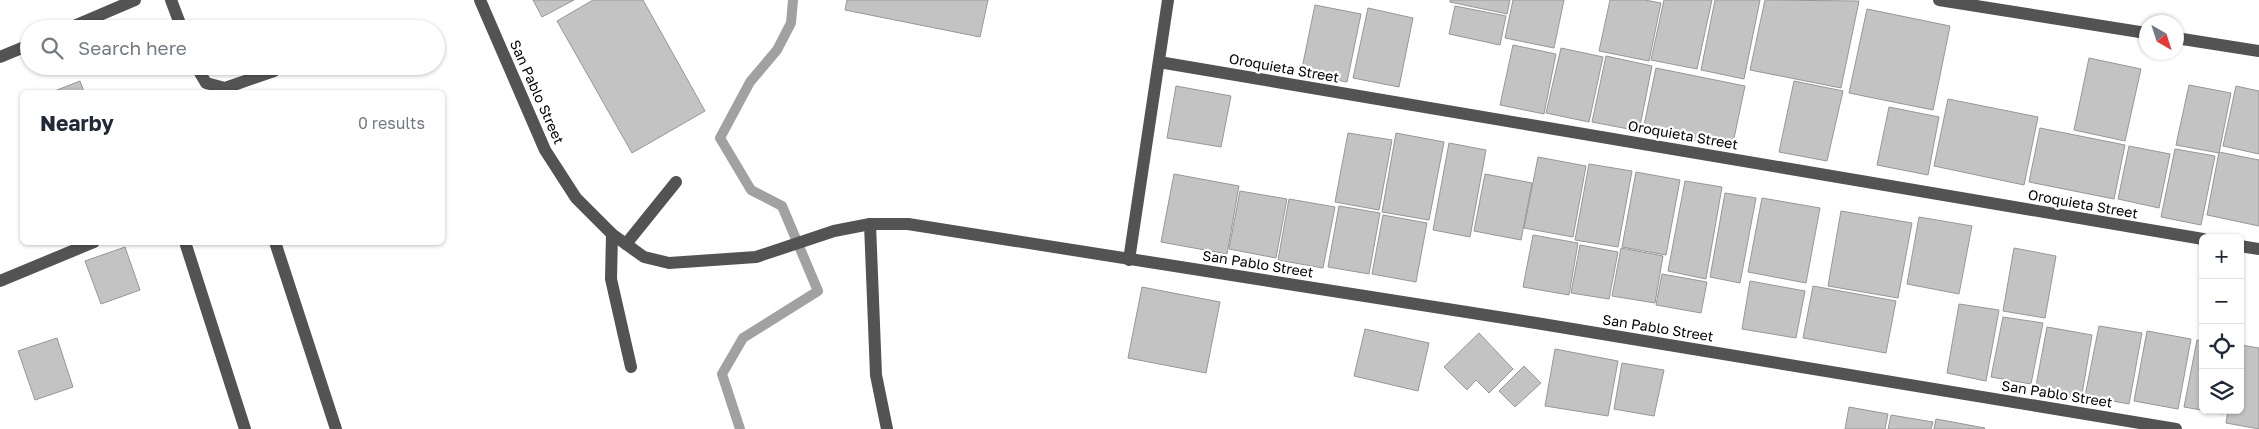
<!DOCTYPE html>
<html lang="en">
<head>
<meta charset="utf-8">
<style>
  body { margin:0; font-family:"Golos Text",sans-serif; background:#f6f6f7; color:#1f2937 }
  .controls { position:absolute; right:15px; bottom:15px; display:grid; overflow:hidden; border-radius:8px; box-shadow:0 1px 4px #0004 }
  .controls button { width:45px; height:45px; display:grid; place-items:center; padding:0; border:0; border-bottom:1px solid #e0e1e3; background:#fff; color:#1f2937; font:25px sans-serif }
  .compass { position:absolute; left:2139px; top:15px; width:45px; height:45px; border-radius:50%; background:#fff; box-shadow:0 1px 4px #0004; rotate:141deg }
  .list { margin:0; padding:0; list-style:none }
  h2 { display:flex; justify-content:space-between; align-items:center; height:65px; margin:0; padding:0 20px; font-size:21px }
  h2 small { font-size:16px; font-weight:400; color:#747a83 }
  .icon { flex:none; width:28px; height:28px; fill:none; stroke:currentColor; stroke-width:2; stroke-linecap:round; stroke-linejoin:round }
  .map { position:relative; flex:none; width:2259px; height:429px; overflow:hidden }
  .search { position:absolute; background:#fff; box-shadow:0 1px 4px #0004; left:20px; top:20px; width:425px; height:55px; display:flex; align-items:center; gap:12px; box-sizing:border-box; padding:0 18px; border-radius:28px; color:#747a83; font-size:19px }
  .panel { position:absolute; background:#fff; box-shadow:0 1px 4px #0004; left:20px; top:90px; width:425px; height:155px; border-radius:8px }
  .map>svg:first-child { display:block }
  .lines { fill:none; stroke-linecap:round; stroke-linejoin:round }
  .stream { stroke:#a1a1a1; stroke-width:10 }
  .building { fill:#c3c3c3; stroke:#979797 }
  .minor { stroke:#535353; stroke-width:12 }
  .labels { text-anchor:middle; stroke-width:4.5; stroke-linejoin:round; paint-order:stroke }
  .street-label { font-size:14px; fill:#000; stroke:#fff }
</style>
</head>
<body>
<div class="map">
<svg width="2259" height="429" viewBox="0 0 2259 429">
  <rect width="100%" height="100%" fill="#fff"/>
  <g class="lines">
    <!-- stream -->
    <polyline class="stream" points="740,429 722,374 743,338 818,291 782,206 751,190 720,138 750,82 777,50 791,23 793,0"/>
  </g>
  <!-- building -->
  <g class="building">
    <polygon points="533,0 574,0 542,17"/>
    <polygon points="593,0 643,0 705,111 632,153 557,21"/>
    <polygon points="847,0 988,0 980,37 845,10"/>
    <polygon points="1450,0 1510,0 1507,14 1450,2"/>
    <polygon points="1513,0 1564,0 1554,48 1505,38"/>
    <polygon points="1610,0 1645,0 1661,3 1649,61 1599,51"/>
    <polygon points="1664,0 1712,0 1697,69 1651,60"/>
    <polygon points="1715,0 1760,0 1744,79 1701,70"/>
    <polygon points="1765,0 1859,1 1841,88 1750,70"/>
    <polygon points="1315,5 1361,14 1347,82 1301,73"/>
    <polygon points="1455,6 1506,16 1500,45 1449,34"/>
    <polygon points="1368,8 1413,18 1399,87 1353,78"/>
    <polygon points="1867,9 1950,26 1933,110 1849,93"/>
    <polygon points="1513,45 1556,54 1544,114 1500,105"/>
    <polygon points="1561,48 1603,57 1589,122 1546,113"/>
    <polygon points="1606,56 1652,66 1639,131 1592,122"/>
    <polygon points="2089,58 2141,69 2125,141 2074,130"/>
    <polygon points="1656,68 1745,86 1732,148 1643,130"/>
    <polygon points="80,81 84,92 52,92"/>
    <polygon points="1794,81 1843,91 1827,161 1779,152"/>
    <polygon points="2189,85 2231,93 2219,153 2176,145"/>
    <polygon points="1176,86 1231,96 1221,147 1167,138"/>
    <polygon points="2236,86 2259,91 2259,154 2223,146"/>
    <polygon points="1948,99 2038,117 2024,185 1934,166"/>
    <polygon points="1889,107 1939,117 1928,175 1877,165"/>
    <polygon points="2040,128 2125,145 2114,199 2029,182"/>
    <polygon points="1348,133 1392,140 1379,210 1335,202"/>
    <polygon points="1396,133 1444,142 1429,220 1382,212"/>
    <polygon points="1449,143 1486,150 1470,237 1433,230"/>
    <polygon points="2129,146 2170,154 2159,208 2118,199"/>
    <polygon points="2175,149 2215,156 2201,225 2161,217"/>
    <polygon points="2219,152 2259,160 2259,226 2207,215"/>
    <polygon points="1538,157 1586,166 1573,237 1524,228"/>
    <polygon points="1589,164 1632,171 1618,247 1575,240"/>
    <polygon points="1636,172 1680,180 1666,255 1622,247"/>
    <polygon points="1174,174 1239,186 1227,254 1161,242"/>
    <polygon points="1485,174 1532,183 1521,240 1474,231"/>
    <polygon points="1685,181 1722,187 1706,279 1668,271"/>
    <polygon points="1240,191 1287,199 1276,258 1229,249"/>
    <polygon points="1725,193 1756,198 1740,283 1710,277"/>
    <polygon points="1762,198 1820,208 1806,283 1748,272"/>
    <polygon points="1289,199 1335,207 1323,268 1278,260"/>
    <polygon points="1339,206 1380,213 1369,274 1328,267"/>
    <polygon points="1841,211 1912,223 1898,298 1828,286"/>
    <polygon points="1383,215 1427,223 1416,282 1372,274"/>
    <polygon points="1919,217 1972,226 1959,294 1907,284"/>
    <polygon points="1533,235 1578,243 1569,295 1523,287"/>
    <polygon points="1580,245 1618,252 1609,299 1571,293"/>
    <polygon points="125,247 140,290 101,304 85,261"/>
    <polygon points="1621,248 1663,256 1655,303 1612,296"/>
    <polygon points="2014,248 2056,256 2045,318 2003,311"/>
    <polygon points="1662,274 1707,282 1701,313 1656,305"/>
    <polygon points="1750,281 1805,291 1796,338 1742,329"/>
    <polygon points="1813,286 1896,301 1886,353 1803,338"/>
    <polygon points="1142,287 1220,302 1206,373 1128,358"/>
    <polygon points="1959,304 1999,310 1986,381 1947,373"/>
    <polygon points="2003,317 2043,323 2031,384 1991,377"/>
    <polygon points="2099,326 2142,333 2129,404 2085,396"/>
    <polygon points="2047,327 2092,335 2081,400 2035,391"/>
    <polygon points="1365,329 1429,343 1418,391 1354,376"/>
    <polygon points="2147,331 2191,339 2178,409 2134,401"/>
    <polygon points="1479,333 1513,369 1489,393 1476,380 1467,390 1444,367"/>
    <polygon points="57,338 73,387 35,400 18,351"/>
    <polygon points="2197,340 2203,341 2203,410 2224,410 2223,414 2184,407"/>
    <polygon points="2241,345 2259,348 2259,429 2226,423 2228,410 2240,410"/>
    <polygon points="1555,349 1618,361 1608,416 1545,406"/>
    <polygon points="1622,363 1664,370 1654,416 1614,409"/>
    <polygon points="1524,366 1541,383 1515,407 1499,391"/>
    <polygon points="1849,407 1888,414 1885,429 1845,429"/>
    <polygon points="1891,415 1933,422 1931,429 1888,429"/>
    <polygon points="1936,419 1985,428 1984,429 1934,429"/>
  </g>
  <g class="lines">
    <!-- minor -->
    <g class="minor">
      <polyline points="171,0 182,29"/>
      <polyline points="480,0 545,150 576,198 612,234 644,257 669,263 756,257 834,231 870,224 908,224 1536,323 2176,429"/>
      <polyline points="1939,0 2146,33"/>
      <polyline points="67,29 135,0"/>
      <polyline points="2176,38 2259,51"/>
      <polyline points="0,57 29,45"/>
      <polyline points="1159,62 2203,239"/>
      <polyline points="196,66 206,83 225,88 274,71"/>
      <polyline points="870,224 876,375 887,429"/>
      <polyline points="612,234 611,279 631,367"/>
      <polyline points="185,242 245,429"/>
      <polyline points="275,242 336,429"/>
      <polyline points="626,244 676,182"/>
      <polyline points="2240,246 2259,249"/>
      <polyline points="1129,260 1168,0"/>
      <polyline points="0,281 94,242"/>
    </g>
  </g>
  <g class="labels">
    <!-- street labels -->
    <g class="street-label">
      <text transform="translate(1284 68) rotate(10)" y="5">Oroquieta Street</text>
      <text transform="translate(537 92) rotate(66)" y="5">San Pablo Street</text>
      <text transform="translate(1683 135) rotate(10)" y="5">Oroquieta Street</text>
      <text transform="translate(2083 204) rotate(10)" y="5">Oroquieta Street</text>
      <text transform="translate(1258 264) rotate(9)" y="5">San Pablo Street</text>
      <text transform="translate(1658 328) rotate(9)" y="5">San Pablo Street</text>
      <text transform="translate(2057 394) rotate(9)" y="5">San Pablo Street</text>
    </g>
  </g>
</svg>
<div class="controls">
<button>+</button>
<button>−</button>
<button><svg class="icon" aria-label="locate" viewBox="0 0 24 24"><circle cx="12" cy="12" r="6"/><path d="M12 2v4M12 18v4M2 12h4M18 12h4"/></svg></button>
<button><svg class="icon" aria-label="layers" viewBox="0 0 24 24"><path d="M12 4l9 5-9 5-9-5zM3 14l9 5 9-5"/></svg></button>
</div>
<svg class="compass" viewBox="-18 -18 36 36"><path d="M0-13l5 13h-10z" fill="#e53935"/><path d="M0 13l5-13h-10z" fill="#747a83"/></svg>
<div class="search"><svg class="icon" aria-label="search" viewBox="0 0 24 24"><circle cx="10" cy="10" r="6"/><path d="M15 15l6 6"/></svg>Search here</div>
<section class="panel">
<h2>Nearby<small>0 results</small></h2>
<ul class="list">
</ul>
</section>
</div>
</body>
</html>
